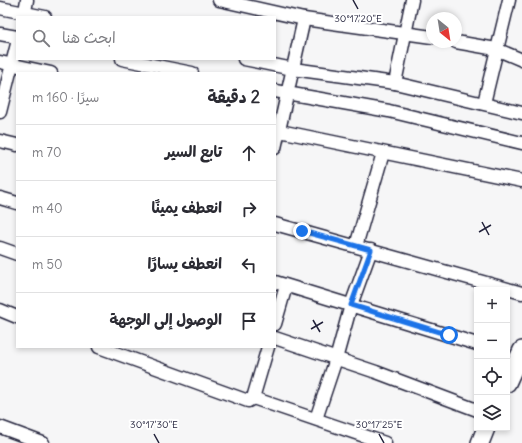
<!DOCTYPE html>
<html lang="ar">
<head>
<meta charset="utf-8">
<style>
  body { margin:0; font-family:Delius,"Playpen Sans Arabic",sans-serif; background:#f2f2f3; color:#2b2b33; direction:rtl }
  .controls { position:absolute; right:12px; bottom:12px; display:grid; overflow:hidden; border-radius:0px; box-shadow:0 2px 6px #0003 }
  .controls button { width:36px; height:36px; display:grid; place-items:center; padding:0; border:0; border-bottom:1px solid #e1e1e2; background:#fff; color:#2b2b33; font:20px sans-serif }
  .compass { position:absolute; left:426px; top:12px; width:36px; height:36px; border-radius:50%; background:#fff; box-shadow:0 2px 6px #0003; rotate:150deg }
  .stop { position:absolute; width:12px; height:12px; margin:-9px; border:3px solid #1a73e8; border-radius:50%; background:#fff }
  .stop.end { background:#1a73e8; border-color:#fff; box-shadow:0 1px 4px #0008 }
  .list { margin:0; padding:0; list-style:none }
  h2 { display:flex; justify-content:space-between; align-items:center; height:52px; margin:0; padding:0 16px; font-size:17px }
  h2 small { font-size:13px; font-weight:400; color:#7c7c81 }
  .list li { display:grid; grid-template-columns:26px 1fr auto; gap:12px; align-items:center; box-sizing:border-box; height:56px; padding:0 16px; border-top:1px solid #e1e1e2 }
  .list b { display:block; font-size:15px; white-space:nowrap }
  .list em { font-size:13px; font-style:normal; color:#7c7c81 }
  .icon { flex:none; width:22px; height:22px; fill:none; stroke:currentColor; stroke-width:2; stroke-linecap:round; stroke-linejoin:round }
  .map { position:relative; flex:none; width:522px; height:443px; overflow:hidden; direction:ltr }
  .search { position:absolute; background:#fff; box-shadow:0 2px 6px #0003; left:16px; top:16px; width:260px; height:44px; display:flex; align-items:center; gap:10px; box-sizing:border-box; padding:0 14px; border-radius:0px; color:#7c7c81; font-size:15px }
  .panel { position:absolute; background:#fff; box-shadow:0 2px 6px #0003; left:16px; top:72px; width:260px; height:276px; border-radius:0px; direction:rtl }
  .map>svg:first-child { display:block }
  .lines { fill:none; stroke-linecap:round; stroke-linejoin:round }
  .street-casing { stroke:#22223b; stroke-width:15 }
  .secondary-casing { stroke:#22223b; stroke-width:20 }
  .street { stroke:#fff; stroke-width:12 }
  .secondary { stroke:#fff; stroke-width:17 }
  .route { stroke:#1a73e8; stroke-width:5 }
  .ticks { fill:none; stroke:#22223b; stroke-width:1.5 }
  .ticks-label { font-size:10px; text-anchor:middle; fill:#22223b; stroke:#fff; stroke-width:4; stroke-linejoin:round; paint-order:stroke }
</style>
</head>
<body>
<div class="map">
<svg width="522" height="443" viewBox="0 0 522 443">
  <rect width="100%" height="100%" fill="#f6f6f7"/>
  <filter id="ink" filterUnits="userSpaceOnUse"><feTurbulence type="fractalNoise" baseFrequency=".025" numOctaves="2"/><feDisplacementMap in="SourceGraphic" scale="8" xChannelSelector="R" yChannelSelector="G"/><feConvolveMatrix kernelMatrix="1 2 1 2 8 2 1 2 1" color-interpolation-filters="sRGB"/></filter>
  <g filter="url(#ink)">
    <g class="lines">
      <!-- street casing -->
      <g class="street-casing">
        <g id="street">
          <polyline points="219,0 304,19 432,37"/>
          <polyline points="0,8 45,17"/>
          <polyline points="24,17 27,0"/>
          <polyline points="0,34 17,37"/>
          <polyline points="456,42 496,49 522,60"/>
          <polyline points="122,59 192,73"/>
          <polyline points="244,59 293,69 395,83 522,113"/>
          <polyline points="0,62 51,73"/>
          <polyline points="395,83 412,0"/>
          <polyline points="275,91 389,111 522,143"/>
          <polyline points="484,103 509,0"/>
          <polyline points="0,112 17,44"/>
          <polyline points="275,130 522,181"/>
          <polyline points="0,141 17,145"/>
          <polyline points="275,148 304,19"/>
          <polyline points="0,198 17,203"/>
          <polyline points="275,224 522,293"/>
          <polyline points="356,246 383,153"/>
          <polyline points="0,248 17,254"/>
          <polyline points="275,282 477,344"/>
          <polyline points="0,310 17,317"/>
          <polyline points="275,324 286,286"/>
          <polyline points="275,338 376,372 477,410"/>
          <polyline points="99,347 248,401 253,398 268,347"/>
          <polyline points="253,398 385,443"/>
          <polyline points="316,419 336,359 351,305 371,250"/>
          <polyline points="0,427 43,443"/>
        </g>
      </g>
      <!-- secondary casing -->
      <g class="secondary-casing">
        <g id="secondary">
          <polyline points="507,383 522,350"/>
          <polyline points="480,443 486,428"/>
        </g>
      </g>
      <!-- street -->
      <use href="#street" class="street"/>
      <!-- secondary -->
      <use href="#secondary" class="secondary"/>
    </g>
  </g>
  <g class="lines" filter="url(#ink)">
    <!-- route -->
    <polyline class="route" points="302,231 371,250 351,305 449,335"/>
  </g>
  <!-- ticks -->
  <path class="ticks" d="M 353,0 L 358,9M 482,222 L 489,235M 479,232 L 491,225M 313,320 L 320,332M 311,329 L 323,322M 154,434 L 159,443M 379,434 L 384,443"/>
  <g class="ticks-label">
    <text x="358" y="22">30°17'20"E</text>
    <text x="154" y="428">30°17'30"E</text>
    <text x="379" y="428">30°17'25"E</text>
  </g>
</svg>
<div class="controls">
<button>+</button>
<button>−</button>
<button><svg class="icon" aria-label="locate" viewBox="0 0 24 24"><circle cx="12" cy="12" r="6"/><path d="M12 2v4M12 18v4M2 12h4M18 12h4"/></svg></button>
<button><svg class="icon" aria-label="layers" viewBox="0 0 24 24"><path d="M12 4l9 5-9 5-9-5zM3 14l9 5 9-5"/></svg></button>
</div>
<svg class="compass" viewBox="-18 -18 36 36"><path d="M0-13l5 13h-10z" fill="#e53935"/><path d="M0 13l5-13h-10z" fill="#7c7c81"/></svg>
<div class="stop" style="left:449px;top:335px"></div>
<div class="stop end" style="left:302px;top:231px"></div>
<div class="search"><svg class="icon" aria-label="search" viewBox="0 0 24 24"><circle cx="10" cy="10" r="6"/><path d="M15 15l6 6"/></svg>ابحث هنا</div>
<section class="panel">
<h2>2 دقيقة<small>سيرًا · 160 m</small></h2>
<ul class="list">
<li><svg class="icon" aria-label="ahead" viewBox="0 0 24 24"><path d="M12 20V5M6 11l6-6 6 6"/></svg><div><b>تابع السير</b></div><em>70 m</em></li>
<li><svg class="icon" aria-label="right" viewBox="0 0 24 24"><path d="M7 20v-9h11M14 6l5 5-5 5"/></svg><div><b>انعطف يمينًا</b></div><em>40 m</em></li>
<li><svg class="icon" aria-label="left" viewBox="0 0 24 24"><path d="M17 20v-9H6M10 6l-5 5 5 5"/></svg><div><b>انعطف يسارًا</b></div><em>50 m</em></li>
<li><svg class="icon" aria-label="arrive" viewBox="0 0 24 24"><path d="M6 21V4h12l-3 4 3 4H6"/></svg><div><b>الوصول إلى الوجهة</b></div></li>
</ul>
</section>
</div>
</body>
</html>
